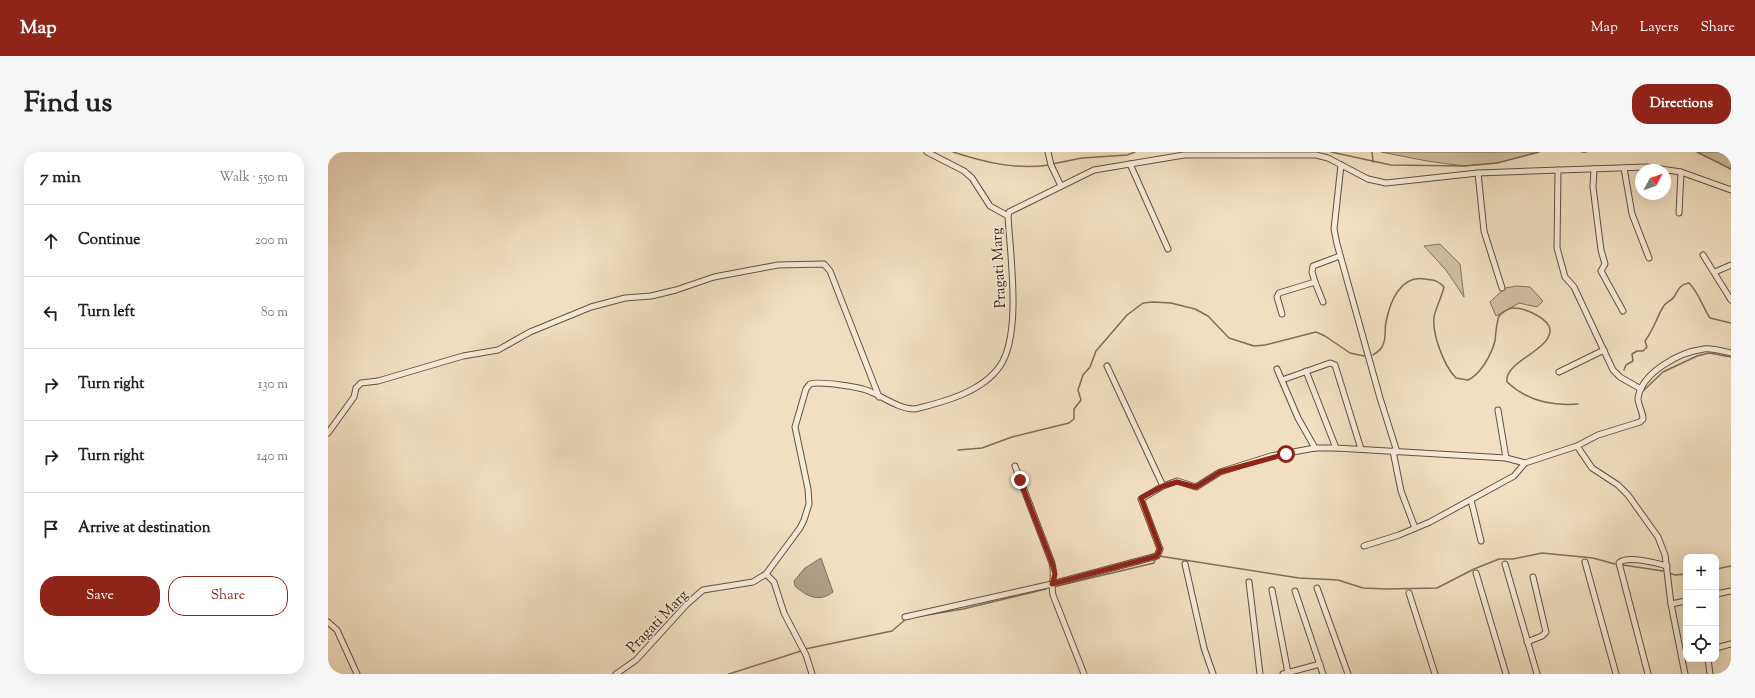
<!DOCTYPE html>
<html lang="en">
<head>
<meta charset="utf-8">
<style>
  body { margin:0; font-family:"Sorts Mill Goudy",serif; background:#f6f6f6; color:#222 }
  .controls { position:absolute; right:12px; bottom:12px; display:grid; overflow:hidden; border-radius:8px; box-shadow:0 4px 16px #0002 }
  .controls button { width:36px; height:36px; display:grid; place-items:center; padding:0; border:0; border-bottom:1px solid #e0e0e0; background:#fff; color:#222; font:20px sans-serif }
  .compass { position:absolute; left:1307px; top:12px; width:36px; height:36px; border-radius:50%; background:#fff; box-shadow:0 4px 16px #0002; rotate:49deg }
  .stop { position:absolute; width:12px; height:12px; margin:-9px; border:3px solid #8f2418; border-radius:50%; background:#fff }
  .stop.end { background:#8f2418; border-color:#fff; box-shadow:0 1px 4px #0008 }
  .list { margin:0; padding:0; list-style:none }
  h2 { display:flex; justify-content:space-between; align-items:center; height:52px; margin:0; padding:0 16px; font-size:17px }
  h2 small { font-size:13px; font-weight:400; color:#767676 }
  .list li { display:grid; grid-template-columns:26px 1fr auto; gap:12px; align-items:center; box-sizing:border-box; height:72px; padding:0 16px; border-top:1px solid #e0e0e0 }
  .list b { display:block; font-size:15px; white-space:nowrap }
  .list em { font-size:13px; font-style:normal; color:#767676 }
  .actions { display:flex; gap:8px; padding:12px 16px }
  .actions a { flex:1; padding:9px 0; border:1px solid #8f2418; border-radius:16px; text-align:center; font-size:14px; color:#8f2418 }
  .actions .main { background:#8f2418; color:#fff }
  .icon { flex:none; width:22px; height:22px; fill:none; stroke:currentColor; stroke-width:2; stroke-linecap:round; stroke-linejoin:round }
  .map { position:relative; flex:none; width:1403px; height:522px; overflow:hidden; border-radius:16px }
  header { display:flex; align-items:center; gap:24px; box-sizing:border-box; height:56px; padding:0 20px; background:#8f2418; color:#fff }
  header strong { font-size:19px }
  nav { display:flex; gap:22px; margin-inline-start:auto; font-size:14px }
  .intro { display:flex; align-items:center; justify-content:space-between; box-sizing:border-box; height:96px; padding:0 24px }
  h1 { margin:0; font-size:28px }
  .button { padding:10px 18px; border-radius:16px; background:#8f2418; color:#fff; font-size:14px; font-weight:700 }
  main { display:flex; gap:24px; padding:0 24px }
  aside { flex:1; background:#fff; border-radius:16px; box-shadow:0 4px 16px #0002 }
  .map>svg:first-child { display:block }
  .green { fill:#d2bfa4; stroke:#84705e }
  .water { fill:#b29e87; stroke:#806c5a }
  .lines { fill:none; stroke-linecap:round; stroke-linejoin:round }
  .stream { stroke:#806c5a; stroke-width:1.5 }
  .street-casing { stroke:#645042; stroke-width:7 }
  .street { stroke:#f7ead7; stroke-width:5 }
  .route { stroke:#8f2418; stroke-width:5 }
  .labels { text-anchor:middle; stroke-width:3; stroke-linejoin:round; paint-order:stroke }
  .street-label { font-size:15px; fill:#352117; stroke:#f7ead7 }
</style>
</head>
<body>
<header>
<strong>Map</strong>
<nav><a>Map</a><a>Layers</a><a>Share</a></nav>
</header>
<div class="intro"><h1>Find us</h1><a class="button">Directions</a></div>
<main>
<aside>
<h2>7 min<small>Walk · 550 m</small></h2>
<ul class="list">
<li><svg class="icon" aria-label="ahead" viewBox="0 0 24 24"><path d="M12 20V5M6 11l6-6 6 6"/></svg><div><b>Continue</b></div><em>200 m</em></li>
<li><svg class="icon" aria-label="left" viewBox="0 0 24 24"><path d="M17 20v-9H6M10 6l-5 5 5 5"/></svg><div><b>Turn left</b></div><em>80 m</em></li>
<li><svg class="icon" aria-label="right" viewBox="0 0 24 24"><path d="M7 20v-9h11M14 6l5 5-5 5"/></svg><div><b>Turn right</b></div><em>130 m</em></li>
<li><svg class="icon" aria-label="right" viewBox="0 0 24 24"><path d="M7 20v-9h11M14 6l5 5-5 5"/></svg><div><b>Turn right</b></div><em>140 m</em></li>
<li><svg class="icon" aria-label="arrive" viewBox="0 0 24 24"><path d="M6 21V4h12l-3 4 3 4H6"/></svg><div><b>Arrive at destination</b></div></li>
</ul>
<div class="actions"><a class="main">Save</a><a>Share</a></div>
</aside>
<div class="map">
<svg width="1403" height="522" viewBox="0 0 1403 522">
  <rect width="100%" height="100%" fill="#f2dfc1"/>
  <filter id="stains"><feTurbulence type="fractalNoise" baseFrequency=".005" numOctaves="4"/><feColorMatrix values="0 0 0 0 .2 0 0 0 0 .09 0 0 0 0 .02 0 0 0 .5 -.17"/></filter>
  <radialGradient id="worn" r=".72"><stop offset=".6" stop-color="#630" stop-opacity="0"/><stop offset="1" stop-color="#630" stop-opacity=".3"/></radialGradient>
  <!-- green -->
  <g class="green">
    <polygon points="1053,0 1211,0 1169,11 1136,14 1099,9"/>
    <polygon points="1369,0 1403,0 1403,17"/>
    <polygon points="1112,92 1132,112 1136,145 1118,118 1096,94"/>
    <polygon points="1189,134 1202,135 1215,149 1209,155 1191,151 1168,164 1162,150 1177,136"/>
  </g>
  <!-- water -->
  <path class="water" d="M 493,406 L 505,440 C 491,451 478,444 467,434 L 466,429 L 477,416 Z"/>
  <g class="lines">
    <!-- stream -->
    <g class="stream">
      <path d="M 625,0 C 656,10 687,18 721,13"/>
      <polyline points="1003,0 1063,13 1136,14 1169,11 1211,0"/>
      <polyline points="1044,0 1045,10"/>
      <polyline points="1254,0 1258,0"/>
      <polyline points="1369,0 1403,17"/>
      <polyline points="724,12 754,6 799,3 807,0"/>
      <path d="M 1045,203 C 1048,201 1052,198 1054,195 C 1059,187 1056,178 1058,170 C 1062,150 1072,123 1097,127 C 1106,128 1109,128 1116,135 C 1114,144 1107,158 1106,165 C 1104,182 1116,214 1128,226 L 1140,228 C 1153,222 1163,203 1167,189 C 1168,181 1168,172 1171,164 C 1175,160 1179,157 1184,156 C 1195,155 1224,167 1222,180 C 1219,200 1176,210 1179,230 C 1198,248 1224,254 1250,252"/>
      <path d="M 1296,218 L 1298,213 L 1305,209 L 1304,202 L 1309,199 L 1315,199 L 1319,195 L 1317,189 C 1326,177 1328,167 1335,155 C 1337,151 1343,149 1346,145 C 1351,137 1351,133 1361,131 C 1371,141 1374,154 1382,166 L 1403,171"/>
      <polyline points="1316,238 1335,220 1369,204 1381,201 1403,205"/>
      <polyline points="630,298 654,296 684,285 741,271 746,267 746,257 753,248 750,238 755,223 762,215 768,199 799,163 815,151 825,150 843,151 867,157 880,164 901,186 926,194 937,193 988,180 997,184 1022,201 1036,204"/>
      <polyline points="831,404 971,426 1010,428 1035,436 1059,437 1109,436 1146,417 1171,407 1185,407 1214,401 1265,406 1287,412"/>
      <polyline points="1295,413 1335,419"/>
      <polyline points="1388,417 1403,414"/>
      <polyline points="1341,421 1347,423 1358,422"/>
      <polyline points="725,435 826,411 828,405"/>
      <polyline points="593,464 635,457 718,437"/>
      <polyline points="477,497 564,479 578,467"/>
      <polyline points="401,522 473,499"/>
    </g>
    <!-- street casing -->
    <g class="street-casing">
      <g id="street">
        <polyline points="599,0 636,19 644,26 662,54 680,64"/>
        <polyline points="720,0 723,13 733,34"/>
        <polyline points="802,12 840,97"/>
        <polyline points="1013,13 1006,77 1009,92 1052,246 1069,300"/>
        <polyline points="1296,16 1304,62 1321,106"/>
        <polyline points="1266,17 1265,35 1273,98 1277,112 1273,119 1295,159"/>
        <polyline points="1230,18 1229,96 1237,125 1246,135 1285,218 1292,225 1313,237"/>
        <polyline points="1150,21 1156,79 1174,136"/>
        <polyline points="1351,61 1353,20"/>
        <polyline points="1375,103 1403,148"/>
        <polyline points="1387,120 1403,113"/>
        <polyline points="987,130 995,150"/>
        <polyline points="954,162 949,145 951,141 987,130 984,120 985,114 1012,104"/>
        <polyline points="779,214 835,334 849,329 868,335 892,320 943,304 987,296 1008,296 1178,306 1197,311 1186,324 1102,370 1071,383 1036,394"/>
        <polyline points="949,217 970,266 987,296"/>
        <polyline points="978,219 1008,296"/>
        <polyline points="1231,220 1276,198"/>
        <polyline points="954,228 1002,211 1007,213 1033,297"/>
        <polyline points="1170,258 1178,306"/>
        <polyline points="0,281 26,245 28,236 33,231 50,229 135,204 170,198 202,180 263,155 297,146 323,144 348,138 386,125 450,113 496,112 502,119 551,245"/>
        <polyline points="1249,294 1264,316 1290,333 1300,343 1330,385 1337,403 1343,452 1357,522"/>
        <polyline points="1065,299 1073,339 1087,376"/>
        <path d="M 1197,311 L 1249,294 L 1270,283 L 1312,270 L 1315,267 C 1315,260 1310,253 1310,246 C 1314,220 1352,200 1376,197 C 1384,196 1394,199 1403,201"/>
        <path d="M 687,314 L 724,411 C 728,427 722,430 725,443 L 756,522"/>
        <polyline points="1143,348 1153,389"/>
        <polyline points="1257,410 1288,522"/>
        <polyline points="857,412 876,496 885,522"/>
        <polyline points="1177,412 1209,522"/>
        <polyline points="1148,421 1178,522"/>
        <polyline points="438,422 446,430 456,461 478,503 484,522"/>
        <polyline points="921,430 932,522"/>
        <polyline points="989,436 1020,522"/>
        <polyline points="944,438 960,521"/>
        <polyline points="967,439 995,522"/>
        <polyline points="1081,441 1107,522"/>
        <polyline points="1388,442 1403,439"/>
        <polyline points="1343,452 1358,449"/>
        <polyline points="577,465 724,432 829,404 832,397 813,347 835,334"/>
        <polyline points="0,470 9,478 29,522"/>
        <polyline points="1199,490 1214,484 1218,480 1205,425"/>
        <polyline points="1388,496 1403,492"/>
        <polyline points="1380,507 1382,522"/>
        <path d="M 288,522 L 308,508 L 359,452 L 375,438 L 425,430 L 438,422 L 472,376 L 476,368 L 481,352 L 480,337 L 467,275 L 478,237 L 482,232 C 492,229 534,235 543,240 C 557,246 571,257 587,257 C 616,250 654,240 672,214 C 694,182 682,102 680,64 L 681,60 L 766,18 L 856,3 L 988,3 L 1000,6 L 1040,27 L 1058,31 L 1150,21 L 1319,15 L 1353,20 L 1403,38"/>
        <polyline points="955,522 992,512"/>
        <path d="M 1320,522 L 1291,411 C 1298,403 1329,411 1339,414"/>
      </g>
    </g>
    <!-- street -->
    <use href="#street" class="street"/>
  </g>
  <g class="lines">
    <!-- route -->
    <polyline class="route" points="692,328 724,411 727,422 724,432 829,404 832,397 813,346 835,334 849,330 868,335 892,320 958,302"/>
  </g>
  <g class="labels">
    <!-- street labels -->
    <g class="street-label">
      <text transform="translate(670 116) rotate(-93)" y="5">Pragati Marg</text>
      <text transform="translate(329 469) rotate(-46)" y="5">Pragati Marg</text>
    </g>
  </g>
  <rect width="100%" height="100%" filter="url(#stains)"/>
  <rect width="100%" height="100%" fill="url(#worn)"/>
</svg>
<div class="controls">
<button>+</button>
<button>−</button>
<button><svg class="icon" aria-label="locate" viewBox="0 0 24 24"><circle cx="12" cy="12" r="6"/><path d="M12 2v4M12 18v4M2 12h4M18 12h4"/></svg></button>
</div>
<svg class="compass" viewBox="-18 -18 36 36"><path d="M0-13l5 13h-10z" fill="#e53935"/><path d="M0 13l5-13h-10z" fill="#767676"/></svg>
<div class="stop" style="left:958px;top:302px"></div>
<div class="stop end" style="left:692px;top:328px"></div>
</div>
</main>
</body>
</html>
